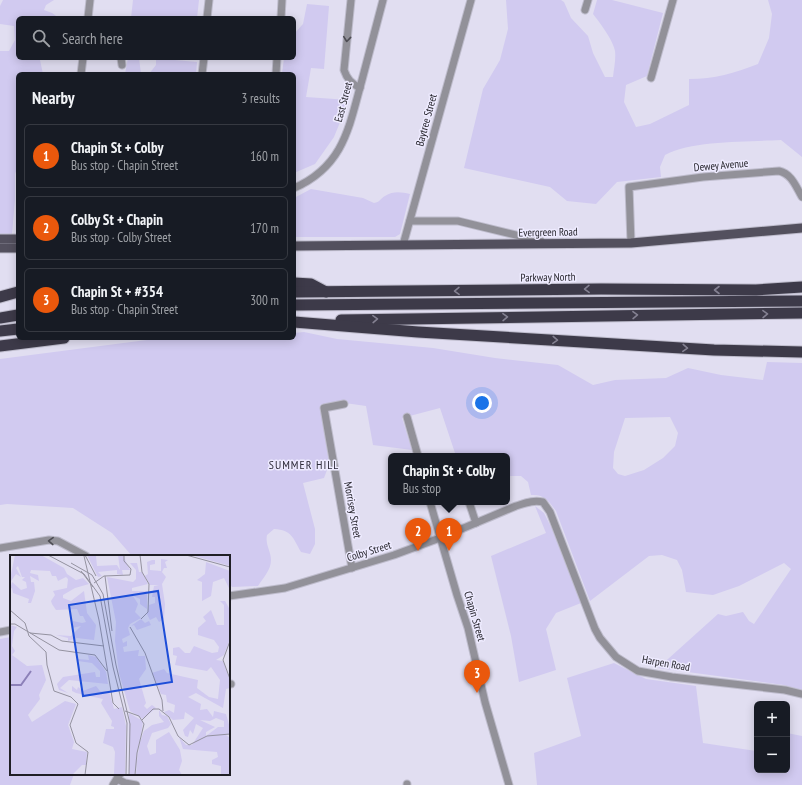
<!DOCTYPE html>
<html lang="en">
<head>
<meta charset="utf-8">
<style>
  body { margin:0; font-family:"PT Sans Narrow",sans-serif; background:#242831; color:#f1f3f6 }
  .controls { position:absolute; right:12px; bottom:12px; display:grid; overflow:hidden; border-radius:6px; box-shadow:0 2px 10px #0003 }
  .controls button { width:36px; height:36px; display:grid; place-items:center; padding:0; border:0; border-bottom:1px solid #363941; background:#171b24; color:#f1f3f6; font:20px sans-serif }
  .you { position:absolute; left:482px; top:403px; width:14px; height:14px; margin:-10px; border:3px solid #fff; border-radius:50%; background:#1a73e8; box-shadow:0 0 0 6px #1a73e833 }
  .badge { display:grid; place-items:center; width:26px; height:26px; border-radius:50%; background:#ea580c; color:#fff; font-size:13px; font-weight:700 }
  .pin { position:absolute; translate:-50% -33px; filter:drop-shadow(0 1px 2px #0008) }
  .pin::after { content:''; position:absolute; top:21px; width:14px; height:12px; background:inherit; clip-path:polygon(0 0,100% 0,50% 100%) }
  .popup { position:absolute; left:388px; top:453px; width:122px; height:52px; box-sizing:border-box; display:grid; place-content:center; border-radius:6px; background:#171b24; filter:drop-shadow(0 1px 3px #0005); font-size:13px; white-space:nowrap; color:#9ea1a6 }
  .popup b { font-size:15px; color:#f1f3f6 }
  .popup::after { content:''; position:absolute; left:50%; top:100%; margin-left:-8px; border:8px solid transparent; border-top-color:#171b24 }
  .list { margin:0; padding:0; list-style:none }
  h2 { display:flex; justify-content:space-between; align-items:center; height:52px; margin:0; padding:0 16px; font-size:17px }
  h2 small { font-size:13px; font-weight:400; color:#9ea1a6 }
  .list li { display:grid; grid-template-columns:26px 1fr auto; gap:12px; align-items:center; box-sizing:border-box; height:64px; margin:0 8px 8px; padding:0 8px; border:1px solid #363941; border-radius:6px }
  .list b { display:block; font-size:15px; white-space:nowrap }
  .list p { margin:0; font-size:13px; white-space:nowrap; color:#9ea1a6 }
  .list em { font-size:13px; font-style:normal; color:#9ea1a6 }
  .icon { flex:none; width:22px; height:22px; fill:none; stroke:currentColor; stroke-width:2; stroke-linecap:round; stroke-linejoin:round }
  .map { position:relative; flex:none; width:802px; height:785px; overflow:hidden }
  .search { position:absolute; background:#171b24; box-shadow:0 2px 10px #0003; left:16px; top:16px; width:280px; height:44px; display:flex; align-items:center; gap:10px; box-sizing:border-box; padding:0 14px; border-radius:6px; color:#9ea1a6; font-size:15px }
  .panel { position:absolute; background:#171b24; box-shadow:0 2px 10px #0003; left:16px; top:72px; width:280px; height:268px; border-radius:6px }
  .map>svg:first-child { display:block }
  .green { fill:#d1caf0; fill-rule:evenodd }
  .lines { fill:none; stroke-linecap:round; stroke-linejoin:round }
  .minor-casing { stroke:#bebccc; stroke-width:9 }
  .major-casing { stroke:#bebccc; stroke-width:11 }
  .highway-casing { stroke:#bebccc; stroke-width:13 }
  .minor { stroke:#929199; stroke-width:7 }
  .major { stroke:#53505e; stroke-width:9 }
  .highway { stroke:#3d3a49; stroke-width:11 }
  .oneway { stroke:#4e4d54 }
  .oneway2 { stroke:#848192 }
  .labels { text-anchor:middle; stroke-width:3; stroke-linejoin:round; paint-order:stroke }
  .street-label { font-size:11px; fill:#201f26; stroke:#eeebff }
  .neighbourhood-label { font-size:12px; letter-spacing:1px; fill:#2e2b3a; stroke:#eeebff }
  .inset-river { fill:none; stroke:#8c80b8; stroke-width:2 }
  .inset-road { fill:none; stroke:#9492a0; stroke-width:1 }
  .view { fill:#1d4ed8; fill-opacity:0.15; stroke:#1d4ed8; stroke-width:2 }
  .inset-edge { fill:none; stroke:#201f26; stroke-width:2 }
</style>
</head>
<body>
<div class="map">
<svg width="802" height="785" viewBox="0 0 802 785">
  <rect width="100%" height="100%" fill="#e1def1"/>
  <!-- green -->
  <g class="green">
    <polygon points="3,0 54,0 46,5 44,10 52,13 59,18 18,18 18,58 49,58 40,60 43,74 18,74 18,166 15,174 15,199 12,234 0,234 0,51 9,51 15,40 14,26 0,24 0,6"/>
    <polygon points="133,0 199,0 197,18 131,18"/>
    <path d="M 506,0 L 561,0 L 564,2 L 571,18 L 588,36 L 593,53 L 605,77 L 613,77 C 614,68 616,59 615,51 C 613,40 600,23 593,14 L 597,0 L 612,0 L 663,13 L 647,76 L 626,85 L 624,102 L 636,127 L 650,124 L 689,105 L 689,79 C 715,79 734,73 758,64 L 769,38 L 772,14 L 768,0 L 802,0 L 802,157 L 781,140 C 748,142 693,140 665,155 L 660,167 L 661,177 L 617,182 L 596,204 L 567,201 L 550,187 L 464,168 L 483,89 L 500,60 L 508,29 Z"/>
    <polygon points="307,4 329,6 324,69 311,68 306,97 349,100 334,137 315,164 294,173 294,74 282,74 284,58 294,58 294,34 303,24"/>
    <polygon points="128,58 139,58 141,74 125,74"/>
    <polygon points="156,58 174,58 175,60 197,62 196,74 149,74 156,65"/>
    <path d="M 311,189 L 363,198 L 374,203 C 380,202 380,199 385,196 C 393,191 401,192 410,194 L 400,234 L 395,237 L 294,237 L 294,198 Z"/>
    <path d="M 304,332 L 337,339 L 433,348 L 495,358 L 558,365 L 593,385 L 615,380 L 666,378 L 688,368 L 721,375 L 763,380 L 767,362 L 802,363 L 802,690 L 784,685 L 658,668 L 718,614 L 726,616 L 743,612 L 749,621 L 754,624 L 791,569 L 784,563 L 739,586 L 713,595 L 686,592 L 682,570 L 677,560 L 662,555 L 649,556 L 590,601 L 556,511 C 549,501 544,494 531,495 L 528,482 L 521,476 L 507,476 L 507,456 L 456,456 L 440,408 L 402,418 L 412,450 L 373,445 L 366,406 L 345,403 L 321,412 L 330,469 L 327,470 L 324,478 L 303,483 L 315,529 L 315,544 L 310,554 L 301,552 C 293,538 292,530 274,529 L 267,535 C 265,545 271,551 271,560 C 271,570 263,578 258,586 L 232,587 L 229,583 L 229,556 L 132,556 L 112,533 L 73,508 L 7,504 L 0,505 L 0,359 L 162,338 L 294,338 L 294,333 ZM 670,417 L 678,433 L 675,446 L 663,458 L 644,470 L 625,476 L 618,474 L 613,468 L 614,452 L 625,418 Z"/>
    <polygon points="535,506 544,513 552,529 581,603 556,613 546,629 556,670 519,682 511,636 491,556 546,533"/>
    <polygon points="11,637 11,774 74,774 70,785 0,785 0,639"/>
    <polygon points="614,663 646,679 696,686 703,743 756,751 757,734 757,770 787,770 787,733 802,736 802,785 537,785 534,753 581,736 567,678"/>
  </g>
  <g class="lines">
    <!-- minor casing -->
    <g class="minor-casing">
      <g id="minor">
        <path d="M 351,0 L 344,70 C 347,79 351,83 360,88"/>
        <polyline points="585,10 588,0"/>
        <polyline points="88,18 90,0"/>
        <polyline points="207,18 209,0"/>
        <polyline points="281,18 282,0"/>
        <polyline points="121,58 122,65"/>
        <polyline points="81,74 83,58"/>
        <polyline points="202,74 204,58"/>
        <polyline points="276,74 277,58"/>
        <polyline points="651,78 673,0"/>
        <path d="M 294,188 C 344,166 349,127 362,80 C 369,53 376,27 383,0"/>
        <polyline points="410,221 458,221 541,241"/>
        <path d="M 631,243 L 629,187 L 703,177 L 779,171 C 792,174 796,187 802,197"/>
        <polyline points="403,245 471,0"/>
        <polyline points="344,404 324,408 352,568"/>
        <polyline points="407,417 418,456"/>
        <polyline points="430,502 457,595 468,628 485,702 509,785"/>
        <polyline points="469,502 476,523"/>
        <polyline points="0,548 49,540 58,541 86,556"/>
        <path d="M 229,596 L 285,588 L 394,555 L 440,538 L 516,506 C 526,503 533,500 543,502 L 550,512 L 595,629 L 600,638 L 616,657 L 638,671 L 672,677 L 785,690 L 802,694"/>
        <polyline points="0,632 11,630"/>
        <polyline points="229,684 231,684"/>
        <polyline points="117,779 125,783 136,785"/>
        <polyline points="113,785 120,774"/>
        <polyline points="407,785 407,784"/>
      </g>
    </g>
    <!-- major casing -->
    <g class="major-casing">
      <g id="major">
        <polyline points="0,239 18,239"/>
        <polyline points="294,246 631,243 802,228"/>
        <polyline points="0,248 18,248"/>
      </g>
    </g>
    <!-- highway casing -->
    <g class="highway-casing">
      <g id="highway">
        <polyline points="294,283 311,284 326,292"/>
        <polyline points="294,292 601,289 756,290 802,287"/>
        <polyline points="0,297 18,292"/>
        <polyline points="294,305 802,301"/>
        <polyline points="0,318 18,315"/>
        <polyline points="341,320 802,313"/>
        <polyline points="294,322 418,332 714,350 802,352"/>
        <polyline points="0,331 18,329"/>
        <polyline points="0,346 64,338"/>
      </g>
    </g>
    <!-- minor -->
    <use href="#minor" class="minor"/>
    <!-- major -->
    <use href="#major" class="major"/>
    <!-- highway -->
    <use href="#highway" class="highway"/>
  </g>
  <!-- one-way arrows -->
  <defs><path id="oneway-chevron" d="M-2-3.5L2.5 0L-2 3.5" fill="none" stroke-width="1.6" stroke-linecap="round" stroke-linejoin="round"/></defs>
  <g class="oneway">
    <use href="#oneway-chevron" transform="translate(347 39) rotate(96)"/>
    <use href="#oneway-chevron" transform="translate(51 541) rotate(-178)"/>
  </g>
  <g class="oneway2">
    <use href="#oneway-chevron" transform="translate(587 289) rotate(179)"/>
    <use href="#oneway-chevron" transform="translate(717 290) rotate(-180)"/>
    <use href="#oneway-chevron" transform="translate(457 291) rotate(179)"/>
    <use href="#oneway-chevron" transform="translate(765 314) rotate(-1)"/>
    <use href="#oneway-chevron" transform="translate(635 315) rotate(-1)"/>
    <use href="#oneway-chevron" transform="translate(505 317) rotate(-1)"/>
    <use href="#oneway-chevron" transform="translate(375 319) rotate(-2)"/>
    <use href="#oneway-chevron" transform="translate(555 340) rotate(3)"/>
    <use href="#oneway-chevron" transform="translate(685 348) rotate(3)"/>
  </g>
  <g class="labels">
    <!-- street labels -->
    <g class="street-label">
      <text transform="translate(343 102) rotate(-75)" y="4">East Street</text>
      <text transform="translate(426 120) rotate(-75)" y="4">Baytree Street</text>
      <text transform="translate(721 165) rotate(-5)" y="4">Dewey Avenue</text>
      <text transform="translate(548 232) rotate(-1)" y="4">Evergreen Road</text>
      <text transform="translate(548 277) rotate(-1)" y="4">Parkway North</text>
      <text transform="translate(353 510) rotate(80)" y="4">Morrisey Street</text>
      <text transform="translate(369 551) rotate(-17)" y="4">Colby Street</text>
      <text transform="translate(475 616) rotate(74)" y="4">Chapin Street</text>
      <text transform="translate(666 663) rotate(10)" y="4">Harpen Road</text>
    </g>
    <!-- neighbourhood labels -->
    <g class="neighbourhood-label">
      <text x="304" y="469">SUMMER HILL</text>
    </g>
  </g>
  <!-- overview -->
  <g transform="translate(10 555)">
    <rect width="220" height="220" fill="#e1def1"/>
    <path d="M 5,0 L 31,0 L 54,13 L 57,19 L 66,25 L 73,23 L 79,29 L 65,33 L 53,40 L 53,43 L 61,46 L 74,36 L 77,58 L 86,70 L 84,85 L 67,83 L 58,86 L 58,83 L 46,80 L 61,81 L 71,71 L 62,73 L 63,66 L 72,68 L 76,67 L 73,61 L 70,61 L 67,54 L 46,55 L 42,49 L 41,46 L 45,40 L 43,36 L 57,33 L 58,24 L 56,22 L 48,26 L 46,21 L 42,21 L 40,16 L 21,15 L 20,18 L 28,20 L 29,26 L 20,21 L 21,27 L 24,27 L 25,36 L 21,48 L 18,48 L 19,44 L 3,38 L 2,33 L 0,34 L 2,27 L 11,35 L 17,33 L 16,27 L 12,25 L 15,22 L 12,22 L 8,11 L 6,13 L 11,22 L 6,19 L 1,26 L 0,24 ZM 77,0 L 96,0 L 86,1 L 87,11 L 107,10 L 110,15 L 108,0 L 113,0 L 120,15 L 112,15 L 113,20 L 107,19 L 107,15 L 88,17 L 92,21 L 88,22 ZM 220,0 L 220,11 L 185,1 L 185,0 ZM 151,4 L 158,5 L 155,7 L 157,13 L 154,13 L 152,17 L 156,22 L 152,29 L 155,49 L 154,64 L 149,67 L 146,62 L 140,65 L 137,59 L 139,50 L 145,48 L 145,42 L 142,42 L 144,31 L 149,30 L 140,30 L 135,21 L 138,19 L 137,7 L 142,5 L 145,5 L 145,9 L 140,10 L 140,15 L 151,16 ZM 196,7 L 220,16 L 220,35 L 214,23 L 203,27 L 201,41 L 192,46 L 192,27 L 187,25 L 195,19 ZM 120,8 L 127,8 L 129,17 L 132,17 L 138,29 L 122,33 L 122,36 L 137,36 L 137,54 L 130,49 L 130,44 L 123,41 L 128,49 L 125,57 L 131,63 L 120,69 L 118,73 L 120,80 L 112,84 L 113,88 L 117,86 L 117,91 L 113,92 L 114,97 L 129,95 L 128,101 L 135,101 L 136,114 L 129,124 L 136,148 L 134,151 L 137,154 L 142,150 L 146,153 L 133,164 L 120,156 L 109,118 L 105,86 L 106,67 L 97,22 L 123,27 L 126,24 L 126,15 ZM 210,46 L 215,46 L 219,53 L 220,84 L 214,100 L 206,105 L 213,106 L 220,125 L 220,133 L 216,134 L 213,153 L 186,138 L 178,142 L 191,149 L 190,155 L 197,154 L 203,162 L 204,156 L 216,159 L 220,173 L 220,180 L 216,180 L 220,183 L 220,220 L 211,220 L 211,211 L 202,209 L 202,205 L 208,202 L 207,197 L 173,194 L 169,182 L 176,190 L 182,190 L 193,173 L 186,169 L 183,179 L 180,175 L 178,182 L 175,181 L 173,175 L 184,163 L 175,157 L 174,164 L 163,165 L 154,157 L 159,155 L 164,158 L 165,150 L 157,147 L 156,140 L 151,139 L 142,118 L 154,114 L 157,118 L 188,125 L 187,133 L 199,142 L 208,144 L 210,125 L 201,112 L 197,116 L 165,110 L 167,101 L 163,100 L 163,93 L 169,92 L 175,98 L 180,98 L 184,91 L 202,98 L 208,97 L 209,92 L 204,85 L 188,80 L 188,73 L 196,66 L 193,62 L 201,55 L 207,70 L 214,70 L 214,50 ZM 206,163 L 214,166 L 214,172 L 208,172 L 196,181 L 196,177 L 205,172 L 190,165 L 200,166 ZM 131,64 L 135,68 L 139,66 L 141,70 L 127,75 L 124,70 L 121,71 ZM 0,70 L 7,72 L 4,76 L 2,91 L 5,96 L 2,100 L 17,111 L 32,110 L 36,125 L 29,140 L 30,144 L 18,160 L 22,167 L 55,146 L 66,149 L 58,170 L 64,187 L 62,194 L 77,197 L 76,210 L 72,210 L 62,220 L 0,220 ZM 78,100 L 86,102 L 96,117 L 98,129 L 59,125 L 50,133 L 58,138 L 49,135 L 47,129 L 53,122 L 85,117 L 86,122 L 90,122 L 90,116 L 82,108 L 68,106 L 68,104 L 79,105 ZM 62,131 L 67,135 L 68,132 L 73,136 L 86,131 L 90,136 L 99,136 L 104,154 L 112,152 L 116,171 L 115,220 L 104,219 L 105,197 L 103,192 L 93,188 L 96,174 L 104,174 L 104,172 L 101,171 L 102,166 L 91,148 L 93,144 L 66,138 L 62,136 ZM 149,155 L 152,160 L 157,161 L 161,169 L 158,173 L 142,178 L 137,191 L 140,200 L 146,198 L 146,185 L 159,177 L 170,195 L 172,206 L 169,215 L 172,220 L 126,220 L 128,192 L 134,176 L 142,170 L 154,167 L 149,161 ZM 119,158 L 133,166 L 125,220 L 119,220 Z" fill="#d1caf0" fill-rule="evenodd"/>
    <path class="inset-river" d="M 0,130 L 11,130 L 21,116"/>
    <path class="inset-road" d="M 38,0 L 74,19 L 90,41 L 103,112 L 117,168 L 116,220M 75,0 L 86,21M 130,0 L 132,17 L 139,29 L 138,57 L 131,64M 176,0 L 220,12M 74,1 L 89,65 L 103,148 L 109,154M 61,8 L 82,20 L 93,39 L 106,110 L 120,169 L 119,220M 71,16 L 83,32M 95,21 L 102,76M 84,28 L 94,21 L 120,20 L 121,14 L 114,6 L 114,0M 0,55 L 15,68 L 19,81 L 36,97 L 37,110 L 44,136 L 61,142 L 68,149 L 60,170 L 66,188 L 78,197 L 75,220M 0,69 L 5,69 L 49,95 L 85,100 L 97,116M 120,72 L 135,98 L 152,145 L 153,156M 20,78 L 41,80 L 52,86 L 94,91M 220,86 L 213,105 L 220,124M 115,156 L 129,161 L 134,169 L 127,198 L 125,220M 132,165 L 143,154 L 149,154 L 159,162 L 168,181 L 179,190 L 197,181 L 220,179"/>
    <path class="view" d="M 148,36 L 162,127 L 73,141 L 59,50 Z"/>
    <rect width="220" height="220" class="inset-edge"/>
  </g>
</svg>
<div class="controls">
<button>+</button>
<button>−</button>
</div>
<div class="you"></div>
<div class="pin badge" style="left:449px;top:551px">1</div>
<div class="popup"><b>Chapin St + Colby</b>Bus stop</div>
<div class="pin badge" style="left:418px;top:551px">2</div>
<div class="pin badge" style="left:477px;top:693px">3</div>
<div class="search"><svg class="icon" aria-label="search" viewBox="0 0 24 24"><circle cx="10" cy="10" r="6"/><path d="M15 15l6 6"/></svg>Search here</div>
<section class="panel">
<h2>Nearby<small>3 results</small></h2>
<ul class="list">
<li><span class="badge">1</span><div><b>Chapin St + Colby</b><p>Bus stop · Chapin Street</p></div><em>160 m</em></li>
<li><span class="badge">2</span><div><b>Colby St + Chapin</b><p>Bus stop · Colby Street</p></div><em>170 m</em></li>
<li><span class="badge">3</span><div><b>Chapin St + #354</b><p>Bus stop · Chapin Street</p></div><em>300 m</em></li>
</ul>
</section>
</div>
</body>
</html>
